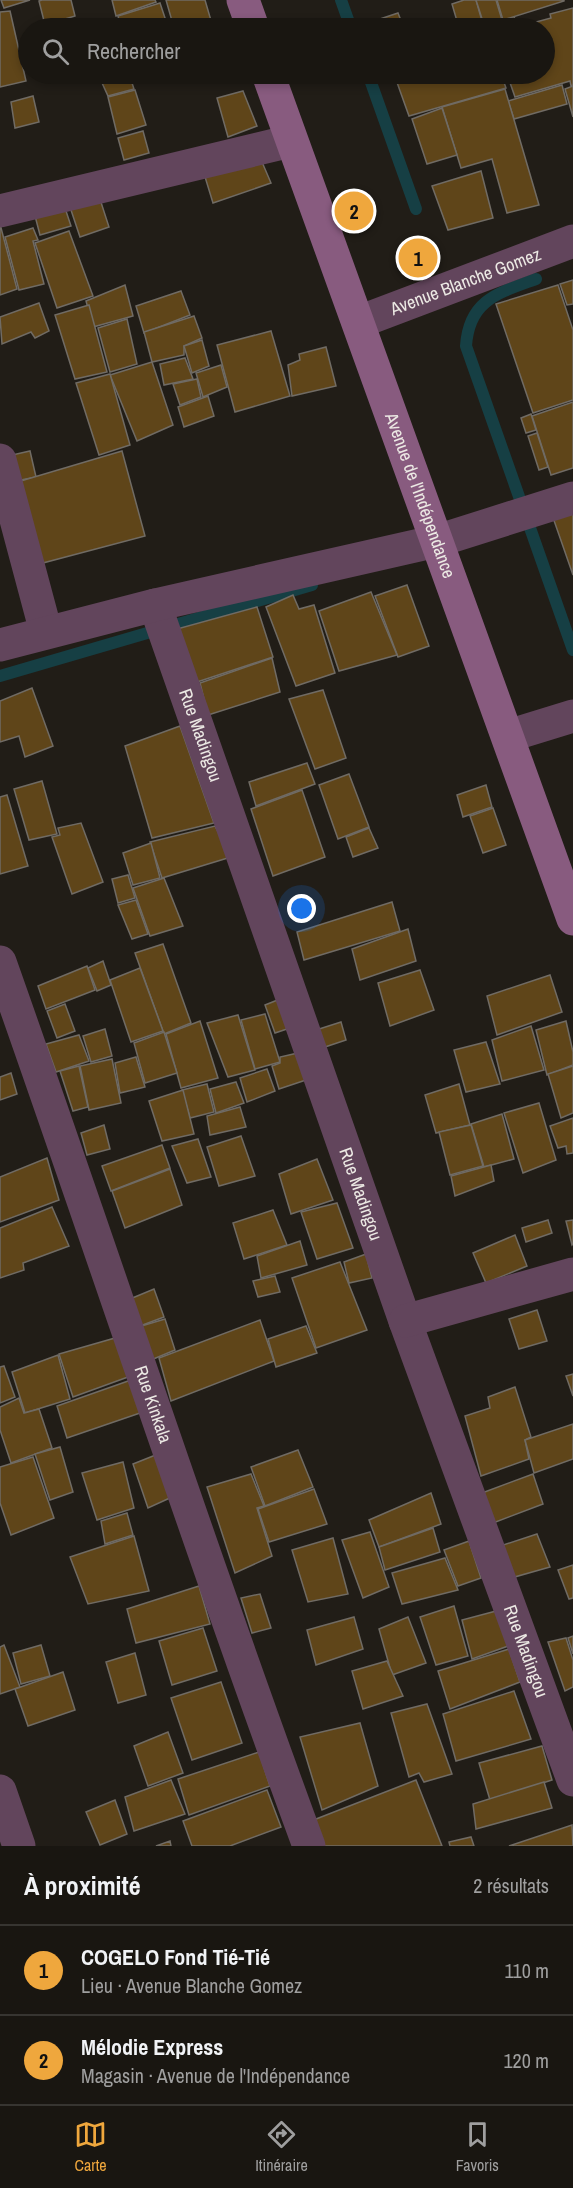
<!DOCTYPE html>
<html lang="fr">
<head>
<meta charset="utf-8">
<style>
  body { margin:0; font-family:"Archivo Narrow",sans-serif; background:#221f1a; color:#f1f3f6 }
  .you { position:absolute; left:302px; top:909px; width:21px; height:21px; margin:-15px; border:4px solid #fff; border-radius:50%; background:#1a73e8; box-shadow:0 0 0 9px #1a73e833 }
  .badge { display:grid; place-items:center; width:39px; height:39px; border-radius:50%; background:#efa73d; color:#111; font-size:20px; font-weight:700 }
  .pin { position:absolute; translate:-50% -50%; border:3px solid #fff; box-shadow:0 2px 6px #0006 }
  .list { margin:0; padding:0; list-style:none }
  h2 { display:flex; justify-content:space-between; align-items:center; height:78px; margin:0; padding:0 24px; font-size:26px }
  h2 small { font-size:20px; font-weight:400; color:#9f9f9f }
  .list li { display:grid; grid-template-columns:39px 1fr auto; gap:18px; align-items:center; box-sizing:border-box; height:90px; padding:0 24px; border-top:2px solid #373531 }
  .list b { display:block; font-size:22px; white-space:nowrap }
  .list p { margin:0; font-size:20px; white-space:nowrap; color:#9f9f9f }
  .list em { font-size:20px; font-style:normal; color:#9f9f9f }
  .icon { flex:none; width:33px; height:33px; fill:none; stroke:currentColor; stroke-width:2; stroke-linecap:round; stroke-linejoin:round }
  .map { position:relative; flex:none; width:573px; height:1846px; overflow:hidden }
  .search { position:absolute; background:#191611; box-shadow:0 3px 9px #0003; left:18px; right:18px; top:18px; height:66px; display:flex; align-items:center; gap:15px; box-sizing:border-box; padding:0 21px; border-radius:33px; color:#9f9f9f; font-size:22px }
  .sheet { height:258px; background:#191611 }
  nav { display:flex; justify-content:space-around; align-items:center; box-sizing:border-box; height:84px; border-top:2px solid #373531; background:#191611; font-size:16px; color:#9f9f9f }
  nav a { display:grid; justify-items:center; gap:3px }
  nav .on { color:#efa73d }
  .map>svg:first-child { display:block }
  .lines { fill:none; stroke-linecap:round; stroke-linejoin:round }
  .stream { stroke:#163f44; stroke-width:12 }
  .building { fill:#5f4519; stroke:#706b64; stroke-width:1.5 }
  .street { stroke:#62455c; stroke-width:33 }
  .secondary { stroke:#885b7f; stroke-width:33 }
  .labels { text-anchor:middle; stroke-width:4.5; stroke-linejoin:round; paint-order:stroke }
  .street-label { font-size:18px; fill:#ece9e4; stroke:#211d17 }
</style>
</head>
<body>
<div class="map">
<svg width="573" height="1846" viewBox="0 0 573 1846">
  <rect width="100%" height="100%" fill="#211d17"/>
  <g class="lines">
    <!-- stream -->
    <g class="stream">
      <polyline points="341,0 351,28"/>
      <polyline points="368,74 416,209"/>
      <path d="M 536,279 C 498,293 469,300 466,346 L 573,650"/>
      <polyline points="0,676 312,585"/>
    </g>
  </g>
  <!-- building -->
  <g class="building">
    <polygon points="1,0 30,0 4,8"/>
    <polygon points="42,0 71,0 75,16 45,25 39,1"/>
    <polygon points="112,0 155,0 156,2 116,16"/>
    <polygon points="166,0 205,0 212,24 201,28 174,28"/>
    <polygon points="464,0 476,0 484,28 459,28 452,4"/>
    <polygon points="476,0 496,0 502,20 514,16 516,24 499,28 485,28"/>
    <polygon points="497,0 564,0 564,1 503,20"/>
    <polygon points="160,3 168,27 162,28 121,28 118,16"/>
    <polygon points="573,8 573,85 571,86 570,81 515,97 507,74 544,74 544,28 514,28 551,18 550,14"/>
    <polygon points="10,11 26,81 0,87 0,12"/>
    <polygon points="398,13 404,28 377,28 374,21"/>
    <polygon points="431,23 433,28 410,28"/>
    <polygon points="98,74 129,74 134,89 108,96"/>
    <polygon points="205,74 231,74 207,81"/>
    <polygon points="394,74 501,74 506,88 409,116"/>
    <polygon points="562,85 567,104 514,119 508,101"/>
    <polygon points="573,86 573,117 565,89"/>
    <polygon points="505,89 539,205 507,213 492,159 461,168 442,107"/>
    <polygon points="135,90 146,125 117,134 108,97"/>
    <polygon points="243,91 257,126 228,137 217,98"/>
    <polygon points="33,96 39,122 15,128 11,102"/>
    <polygon points="442,108 457,155 427,164 412,119"/>
    <polygon points="143,131 149,153 124,160 118,138"/>
    <polygon points="256,148 271,183 213,203 202,167"/>
    <polygon points="481,171 493,218 448,230 432,186"/>
    <polygon points="98,193 109,227 80,237 68,201"/>
    <polygon points="63,202 71,226 40,235 34,212"/>
    <polygon points="0,224 17,289 0,295"/>
    <polygon points="33,228 38,240 33,241 44,284 19,290 5,237"/>
    <polygon points="69,231 93,296 57,308 35,243"/>
    <polygon points="573,280 573,304 567,305 560,284"/>
    <polygon points="125,285 133,316 93,327 86,301"/>
    <polygon points="558,285 573,330 573,400 533,413 496,304"/>
    <polygon points="181,291 190,315 144,333 136,306"/>
    <polygon points="39,303 49,331 35,338 31,332 2,344 0,317"/>
    <polygon points="89,305 107,372 75,379 55,315"/>
    <polygon points="194,316 202,338 184,346 184,355 152,362 144,332"/>
    <polygon points="127,319 137,364 110,372 98,328"/>
    <polygon points="271,331 290,396 235,412 217,345"/>
    <polygon points="202,340 209,366 192,373 184,346"/>
    <polygon points="326,347 336,386 292,396 288,365 300,360 299,354"/>
    <polygon points="185,358 193,379 164,385 160,364"/>
    <polygon points="152,362 173,425 137,441 110,375"/>
    <polygon points="221,365 227,387 203,397 196,373"/>
    <polygon points="110,374 130,445 99,455 76,383"/>
    <polygon points="197,379 201,397 180,405 173,384"/>
    <polygon points="208,396 214,416 184,427 178,407"/>
    <polygon points="573,402 573,468 551,475 532,416"/>
    <polygon points="531,414 536,430 526,433 521,418"/>
    <polygon points="537,433 548,467 539,470 528,436"/>
    <polygon points="30,451 36,477 16,481 12,455"/>
    <polygon points="122,451 145,536 39,564 14,483"/>
    <polygon points="573,502 573,575 550,509"/>
    <polygon points="407,585 429,646 398,657 375,596"/>
    <polygon points="371,592 397,655 339,671 319,611"/>
    <polygon points="293,595 299,609 314,605 335,673 296,686 266,607"/>
    <polygon points="257,607 273,657 191,684 177,629"/>
    <polygon points="272,658 280,692 208,715 200,683"/>
    <polygon points="32,688 53,746 25,757 19,736 0,742 0,701"/>
    <polygon points="323,690 346,758 315,769 289,699"/>
    <polygon points="180,726 214,823 152,838 125,746"/>
    <polygon points="307,763 315,784 256,806 249,782"/>
    <polygon points="349,774 369,827 338,839 319,785"/>
    <polygon points="42,781 57,834 29,840 14,789"/>
    <polygon points="486,785 492,807 463,817 457,795"/>
    <polygon points="302,790 325,857 273,876 251,809"/>
    <polygon points="7,795 28,866 0,874 0,797"/>
    <polygon points="493,808 506,845 483,853 470,816"/>
    <polygon points="81,823 103,882 72,894 52,837 60,835 58,828"/>
    <polygon points="215,826 231,857 162,878 150,842"/>
    <polygon points="369,828 378,848 353,857 346,837"/>
    <polygon points="151,843 160,878 133,885 123,853"/>
    <polygon points="128,875 135,898 118,903 112,879"/>
    <polygon points="164,878 183,926 150,936 133,888"/>
    <polygon points="136,900 148,934 132,939 118,905"/>
    <polygon points="392,902 400,931 304,960 297,932"/>
    <polygon points="408,929 416,961 360,980 352,949"/>
    <polygon points="163,944 191,1023 164,1034 135,953"/>
    <polygon points="103,961 111,985 97,991 88,968"/>
    <polygon points="87,966 95,990 46,1009 38,986"/>
    <polygon points="140,968 163,1031 131,1042 110,980"/>
    <polygon points="420,970 434,1010 390,1026 378,983"/>
    <polygon points="550,975 562,1012 497,1035 487,996"/>
    <polygon points="280,999 290,1028 275,1033 265,1005"/>
    <polygon points="65,1004 75,1031 57,1038 47,1011"/>
    <polygon points="265,1014 280,1062 255,1069 241,1020"/>
    <polygon points="238,1015 255,1070 228,1077 207,1023"/>
    <polygon points="200,1021 218,1078 181,1088 166,1034"/>
    <polygon points="566,1021 573,1052 573,1065 547,1075 536,1030"/>
    <polygon points="341,1022 346,1040 322,1048 316,1030"/>
    <polygon points="531,1026 544,1070 502,1081 492,1040"/>
    <polygon points="105,1029 112,1056 91,1062 83,1036"/>
    <polygon points="164,1032 177,1073 145,1083 134,1043"/>
    <polygon points="79,1035 89,1061 56,1072 46,1044"/>
    <polygon points="486,1042 500,1084 466,1092 454,1050"/>
    <polygon points="298,1053 306,1080 279,1089 272,1066 280,1063 280,1057"/>
    <polygon points="136,1057 145,1087 120,1093 115,1063"/>
    <polygon points="112,1059 121,1103 89,1110 80,1066"/>
    <polygon points="79,1066 88,1107 73,1111 60,1071"/>
    <polygon points="573,1066 573,1113 561,1118 548,1074"/>
    <polygon points="267,1069 275,1091 247,1102 240,1078"/>
    <polygon points="11,1073 17,1094 0,1100 0,1077"/>
    <polygon points="236,1082 244,1103 216,1113 210,1089"/>
    <polygon points="207,1084 214,1112 190,1118 182,1090"/>
    <polygon points="459,1084 470,1125 436,1133 425,1095"/>
    <polygon points="183,1090 194,1134 162,1141 149,1101"/>
    <polygon points="539,1103 556,1160 523,1173 504,1113"/>
    <polygon points="240,1107 246,1127 210,1135 207,1116"/>
    <polygon points="502,1114 514,1159 484,1167 471,1124"/>
    <polygon points="573,1118 573,1153 567,1154 566,1146 558,1148 550,1126"/>
    <polygon points="104,1125 110,1149 87,1155 81,1133"/>
    <polygon points="471,1125 483,1166 450,1175 439,1132"/>
    <polygon points="241,1136 255,1176 219,1186 207,1147"/>
    <polygon points="198,1139 211,1177 187,1183 172,1146"/>
    <polygon points="162,1145 170,1168 111,1191 102,1166"/>
    <polygon points="47,1158 59,1200 0,1222 0,1177"/>
    <polygon points="317,1159 333,1200 291,1214 279,1174"/>
    <polygon points="491,1165 494,1181 455,1196 451,1176"/>
    <polygon points="170,1169 182,1205 125,1228 112,1191"/>
    <polygon points="337,1203 353,1248 317,1259 301,1212"/>
    <polygon points="52,1207 69,1246 23,1263 24,1270 0,1278 0,1228"/>
    <polygon points="273,1210 287,1245 244,1259 233,1223"/>
    <polygon points="548,1220 552,1233 526,1242 522,1228"/>
    <polygon points="573,1220 573,1244 572,1245 566,1221"/>
    <polygon points="515,1235 527,1266 486,1283 473,1253"/>
    <polygon points="300,1241 307,1265 261,1278 257,1256"/>
    <polygon points="366,1254 372,1278 349,1283 344,1262"/>
    <polygon points="340,1262 367,1330 316,1348 292,1278"/>
    <polygon points="275,1276 280,1292 258,1297 253,1281"/>
    <polygon points="154,1289 164,1317 140,1326 130,1299"/>
    <polygon points="537,1310 547,1341 519,1349 509,1319"/>
    <polygon points="165,1319 175,1350 151,1360 138,1327"/>
    <polygon points="260,1320 274,1361 171,1401 159,1358"/>
    <polygon points="306,1326 317,1353 276,1367 268,1339"/>
    <polygon points="115,1338 128,1377 73,1397 59,1354"/>
    <polygon points="58,1355 70,1399 25,1413 12,1372"/>
    <polygon points="4,1366 15,1397 0,1403 0,1367"/>
    <polygon points="573,1374 573,1396 566,1376"/>
    <polygon points="131,1380 143,1412 67,1438 57,1406"/>
    <polygon points="515,1387 531,1437 525,1440 529,1459 481,1476 465,1416 490,1408 488,1397"/>
    <polygon points="19,1398 24,1413 39,1409 52,1448 11,1463 0,1430 0,1407"/>
    <polygon points="573,1424 573,1459 534,1473 525,1440"/>
    <polygon points="60,1447 73,1492 50,1500 35,1454"/>
    <polygon points="298,1450 313,1487 265,1506 251,1467"/>
    <polygon points="158,1454 172,1497 148,1508 133,1464"/>
    <polygon points="33,1457 54,1518 11,1535 0,1503 0,1467"/>
    <polygon points="123,1462 134,1508 97,1520 82,1473"/>
    <polygon points="251,1474 264,1506 257,1508 272,1556 235,1573 207,1487"/>
    <polygon points="533,1474 543,1504 493,1523 482,1493"/>
    <polygon points="314,1489 327,1524 269,1542 258,1509"/>
    <polygon points="431,1493 441,1524 379,1547 369,1520"/>
    <polygon points="127,1513 133,1535 105,1544 101,1521"/>
    <polygon points="433,1528 440,1552 385,1570 379,1547"/>
    <polygon points="370,1532 389,1587 363,1598 342,1540"/>
    <polygon points="537,1534 550,1567 504,1580 494,1548"/>
    <polygon points="134,1536 149,1591 88,1604 70,1557"/>
    <polygon points="333,1538 348,1594 308,1602 292,1550"/>
    <polygon points="469,1541 481,1578 458,1586 444,1550"/>
    <polygon points="445,1558 458,1590 402,1604 392,1573"/>
    <polygon points="573,1565 573,1598 569,1599 558,1570"/>
    <polygon points="199,1586 210,1624 136,1643 127,1609"/>
    <polygon points="260,1594 271,1628 252,1633 241,1598"/>
    <polygon points="454,1606 468,1656 436,1665 420,1617"/>
    <polygon points="500,1610 511,1645 472,1659 462,1620"/>
    <polygon points="354,1617 363,1649 316,1665 307,1630"/>
    <polygon points="408,1617 426,1663 392,1675 379,1629"/>
    <polygon points="203,1628 217,1671 172,1685 159,1641"/>
    <polygon points="573,1636 573,1654 568,1638"/>
    <polygon points="566,1638 573,1660 573,1687 565,1691 548,1642"/>
    <polygon points="4,1645 20,1687 0,1694 0,1647"/>
    <polygon points="41,1645 50,1676 21,1684 13,1653"/>
    <polygon points="509,1649 520,1682 450,1709 438,1671"/>
    <polygon points="135,1653 146,1695 118,1703 106,1662"/>
    <polygon points="387,1661 403,1696 363,1709 352,1671"/>
    <polygon points="63,1672 75,1710 28,1726 15,1689"/>
    <polygon points="221,1682 242,1743 192,1760 171,1698"/>
    <polygon points="514,1691 531,1739 456,1761 443,1714"/>
    <polygon points="427,1704 452,1774 424,1782 419,1773 409,1777 391,1713"/>
    <polygon points="360,1723 378,1786 322,1810 300,1737"/>
    <polygon points="168,1732 183,1773 148,1786 134,1746"/>
    <polygon points="542,1746 552,1780 490,1800 479,1763"/>
    <polygon points="259,1752 270,1786 189,1815 178,1779"/>
    <polygon points="171,1780 185,1814 134,1831 125,1797"/>
    <polygon points="416,1780 442,1846 322,1846 311,1821"/>
    <polygon points="544,1782 552,1808 476,1829 473,1804"/>
    <polygon points="267,1790 281,1827 230,1846 192,1846 183,1821"/>
    <polygon points="115,1800 127,1834 100,1845 86,1812"/>
    <polygon points="572,1825 573,1846 509,1846"/>
    <polygon points="471,1837 474,1846 450,1846 449,1842"/>
    <polygon points="170,1841 171,1846 156,1846"/>
  </g>
  <g class="lines">
    <!-- street -->
    <g class="street">
      <polyline points="0,211 291,141"/>
      <path id="s1" d="M 359,322 L 573,241"/>
      <polyline points="0,460 46,632"/>
      <path id="s2" d="M 155,605 L 405,1321 L 573,1780"/>
      <polyline points="0,645 155,605 437,541 573,498"/>
      <polyline points="508,736 573,716"/>
      <path id="s3" d="M 0,962 C 104,1256 201,1553 309,1846"/>
      <polyline points="405,1321 573,1274"/>
      <polyline points="0,1791 19,1846"/>
    </g>
    <!-- secondary -->
    <g class="secondary">
      <polyline points="243,0 253,28"/>
      <path id="s4" d="M 268,74 L 573,919"/>
    </g>
  </g>
  <g class="labels">
    <!-- street labels -->
    <g class="street-label">
      <text dy="6" stroke="none"><textPath href="#s1" startOffset="114">Avenue Blanche Gomez</textPath></text>
      <text dy="6" stroke="none"><textPath href="#s4" startOffset="448">Avenue de l'Indépendance</textPath></text>
      <text dy="6" stroke="none"><textPath href="#s2" startOffset="138">Rue Madingou</textPath></text>
      <text dy="6" stroke="none"><textPath href="#s2" startOffset="624">Rue Madingou</textPath></text>
      <text dy="6" stroke="none"><textPath href="#s3" startOffset="468">Rue Kinkala</textPath></text>
      <text dy="6" stroke="none"><textPath href="#s2" startOffset="1110">Rue Madingou</textPath></text>
    </g>
  </g>
</svg>
<div class="you"></div>
<div class="pin badge" style="left:418px;top:258px">1</div>
<div class="pin badge" style="left:354px;top:211px">2</div>
<div class="search"><svg class="icon" aria-label="search" viewBox="0 0 24 24"><circle cx="10" cy="10" r="6"/><path d="M15 15l6 6"/></svg>Rechercher</div>
</div>
<section class="sheet">
<h2>À proximité<small>2 résultats</small></h2>
<ul class="list">
<li><span class="badge">1</span><div><b>COGELO Fond Tié-Tié</b><p>Lieu · Avenue Blanche Gomez</p></div><em>110 m</em></li>
<li><span class="badge">2</span><div><b>Mélodie Express</b><p>Magasin · Avenue de l'Indépendance</p></div><em>120 m</em></li>
</ul>
</section>
<nav>
<a class="on"><svg class="icon" aria-label="map" viewBox="0 0 24 24"><path d="M3 6l6-2 6 2 6-2v14l-6 2-6-2-6 2zM9 4v14M15 6v14"/></svg>Carte</a>
<a><svg class="icon" aria-label="directions" viewBox="0 0 24 24"><path d="M12 3l9 9-9 9-9-9zM9 14v-3h6M13 9l2 2-2 2"/></svg>Itinéraire</a>
<a><svg class="icon" aria-label="saved" viewBox="0 0 24 24"><path d="M7 4h10v16l-5-4-5 4z"/></svg>Favoris</a>
</nav>
</body>
</html>
